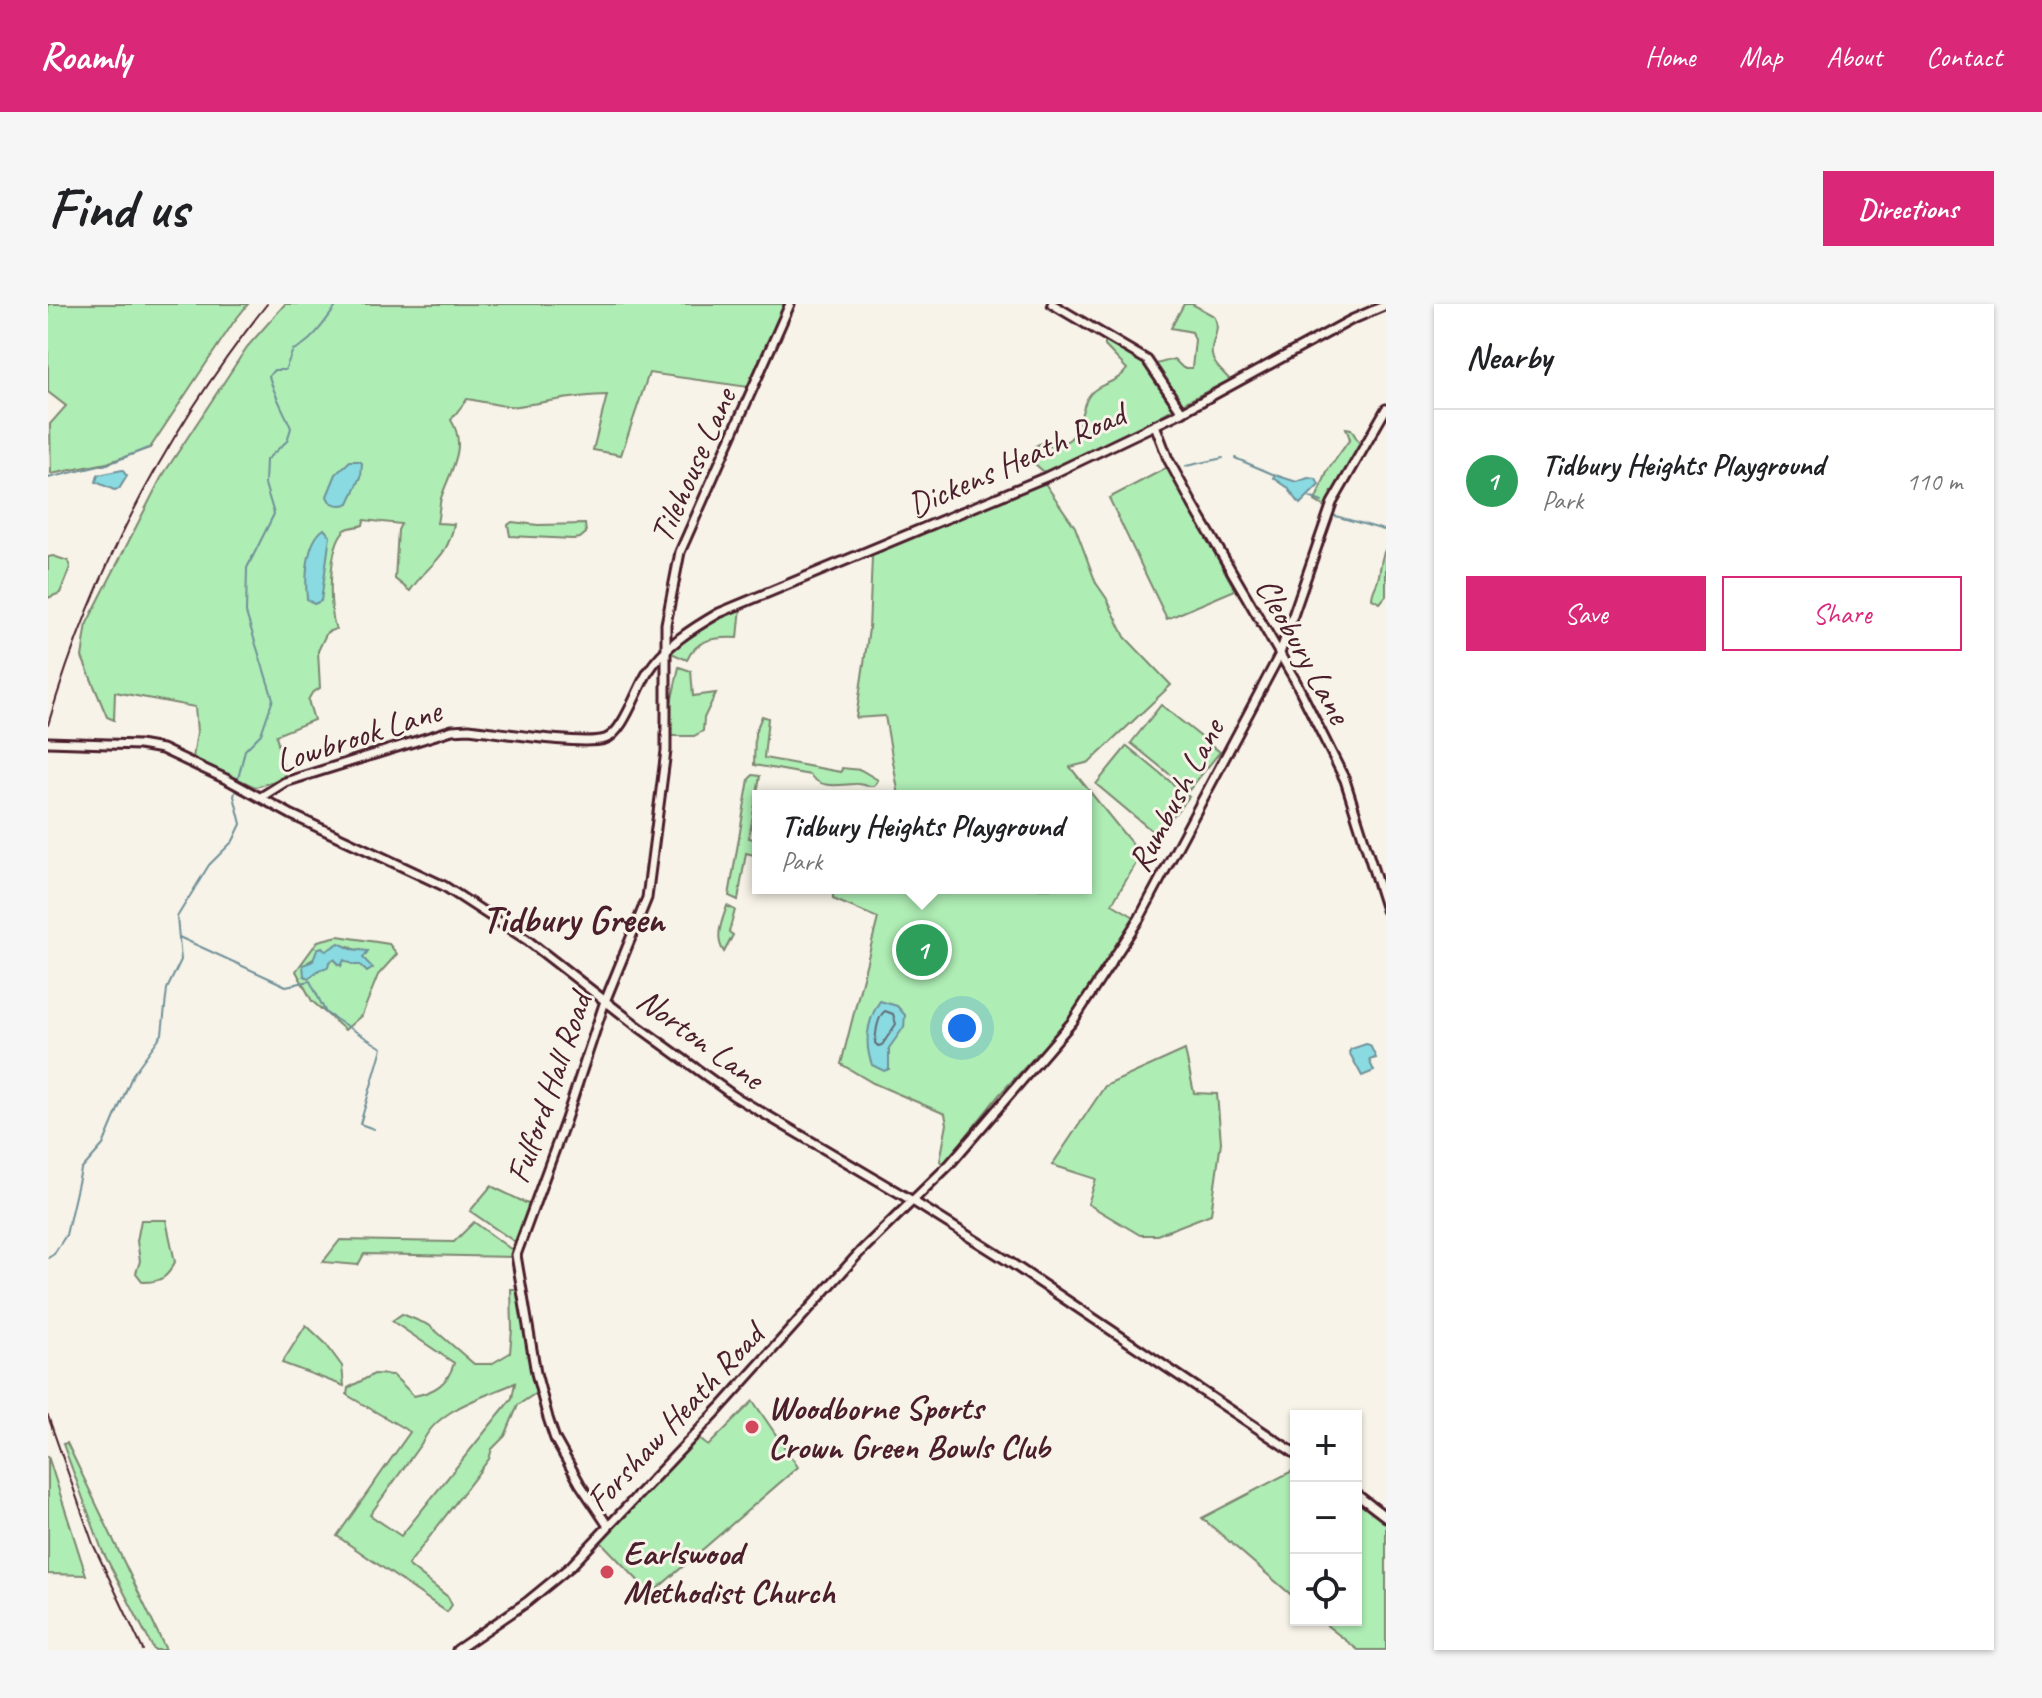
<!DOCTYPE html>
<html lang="en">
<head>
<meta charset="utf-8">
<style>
  body { margin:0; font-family:Caveat,sans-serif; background:#f6f6f6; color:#202124 }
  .controls { position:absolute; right:24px; bottom:24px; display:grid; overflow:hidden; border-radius:0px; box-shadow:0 2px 6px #0004 }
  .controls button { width:72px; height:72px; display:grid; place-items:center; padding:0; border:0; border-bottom:2px solid #e0e0e0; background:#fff; color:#202124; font:40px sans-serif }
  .you { position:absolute; left:914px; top:724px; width:28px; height:28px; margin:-20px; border:6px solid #fff; border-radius:50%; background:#1a73e8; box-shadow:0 0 0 12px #1a73e833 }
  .badge { display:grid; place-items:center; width:52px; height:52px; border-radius:50%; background:#db2777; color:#fff; font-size:26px; font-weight:700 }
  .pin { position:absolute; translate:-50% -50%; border:4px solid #fff; box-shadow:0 2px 8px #0006 }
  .popup { position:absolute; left:704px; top:486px; width:340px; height:104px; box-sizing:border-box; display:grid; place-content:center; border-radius:0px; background:#fff; filter:drop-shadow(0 2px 6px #0005); font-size:26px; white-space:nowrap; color:#757577 }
  .popup b { font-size:30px; color:#202124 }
  .popup::after { content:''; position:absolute; left:50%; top:100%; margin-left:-16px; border:16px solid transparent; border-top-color:#fff }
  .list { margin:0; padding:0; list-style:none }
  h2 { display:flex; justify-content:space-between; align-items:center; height:104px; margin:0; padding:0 32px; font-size:34px }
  h2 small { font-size:26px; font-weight:400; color:#757577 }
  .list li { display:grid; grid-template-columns:52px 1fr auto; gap:24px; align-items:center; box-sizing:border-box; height:144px; padding:0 32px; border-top:2px solid #e0e0e0 }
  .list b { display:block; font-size:30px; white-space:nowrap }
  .list p { margin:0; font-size:26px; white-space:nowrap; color:#757577 }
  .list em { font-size:26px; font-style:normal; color:#757577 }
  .actions { display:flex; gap:16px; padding:24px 32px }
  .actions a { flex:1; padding:18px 0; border:2px solid #db2777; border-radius:0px; text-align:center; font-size:28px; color:#db2777 }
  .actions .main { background:#db2777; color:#fff }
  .icon { flex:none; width:44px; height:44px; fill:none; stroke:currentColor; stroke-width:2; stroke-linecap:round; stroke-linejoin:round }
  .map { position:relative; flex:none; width:1338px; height:1346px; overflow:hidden; border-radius:0px }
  header { display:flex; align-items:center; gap:48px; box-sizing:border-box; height:112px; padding:0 40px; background:#db2777; color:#fff }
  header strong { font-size:38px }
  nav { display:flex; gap:44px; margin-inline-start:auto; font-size:28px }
  .intro { display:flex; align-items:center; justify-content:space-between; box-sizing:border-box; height:192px; padding:0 48px }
  h1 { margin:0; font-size:56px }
  .button { padding:20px 36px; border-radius:0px; background:#db2777; color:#fff; font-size:28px; font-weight:700 }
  main { display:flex; gap:48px; padding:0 48px }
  aside { flex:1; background:#fff; border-radius:0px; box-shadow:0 2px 6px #0004 }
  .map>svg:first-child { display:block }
  .green { fill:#aeedb4; stroke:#7c8670; stroke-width:2; fill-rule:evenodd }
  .water { fill:#89dbe1; stroke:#709098; stroke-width:2 }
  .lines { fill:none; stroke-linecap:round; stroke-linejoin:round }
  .shore { stroke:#636a74; stroke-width:2 }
  .stream { stroke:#709098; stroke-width:2 }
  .tertiary-casing { stroke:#4a1f2b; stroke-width:13 }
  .tertiary { stroke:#f7f3e8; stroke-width:7 }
  .rail { stroke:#4a1f2b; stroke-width:2 }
  .poi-dot { fill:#d1495b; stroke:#f7f3e8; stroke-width:3 }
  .labels { text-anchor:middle; stroke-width:6; stroke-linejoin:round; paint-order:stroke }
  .street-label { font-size:34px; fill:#4a1f2b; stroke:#f7f3e8 }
  .poi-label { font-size:34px; font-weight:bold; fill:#4a1f2b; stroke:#f7f3e8; text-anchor:start }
  .quarter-label { font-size:38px; font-weight:bold; fill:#4a1f2b; stroke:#f7f3e8 }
</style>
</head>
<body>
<header>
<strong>Roamly</strong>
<nav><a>Home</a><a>Map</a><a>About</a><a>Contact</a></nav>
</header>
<div class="intro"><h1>Find us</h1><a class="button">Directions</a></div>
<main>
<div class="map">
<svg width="1338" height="1346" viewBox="0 0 1338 1346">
  <rect width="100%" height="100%" fill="#f7f3e8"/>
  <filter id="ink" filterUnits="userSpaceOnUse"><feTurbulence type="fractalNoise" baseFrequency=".0125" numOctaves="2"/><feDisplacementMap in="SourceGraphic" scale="16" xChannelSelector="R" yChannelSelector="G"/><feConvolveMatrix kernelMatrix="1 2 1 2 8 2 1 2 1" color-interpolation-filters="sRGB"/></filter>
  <g filter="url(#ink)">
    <!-- green -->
    <g class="green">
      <polygon points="0,0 200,0 185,19 102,144 59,159 3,170 2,120 18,102 0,88"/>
      <path d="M 237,0 L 737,0 L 700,83 L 601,69 L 573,151 L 545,146 L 559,91 C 529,91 500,98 470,102 C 455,104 434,97 419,95 L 403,116 C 420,143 402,167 393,194 C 391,202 391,211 389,219 L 406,220 C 399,257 381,258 362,287 L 347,275 L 350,226 L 353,220 L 316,216 L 315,221 C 310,223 301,223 297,226 C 280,241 280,306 288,325 L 279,328 L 270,347 L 272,384 L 264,389 L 260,396 L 266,416 L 228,431 L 238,475 L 207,483 L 145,454 L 149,428 L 147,403 L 67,388 L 66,416 L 59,413 L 34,353 L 39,319 L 113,174 L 199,43 Z"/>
      <path d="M 1136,0 L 1144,0 L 1166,12 C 1175,28 1159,40 1165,55 C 1168,63 1177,70 1182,76 L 1134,100 L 1108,60 L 1126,55 L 1135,64 L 1144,64 L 1147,36 L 1144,28 L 1123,24 Z"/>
      <path d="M 1057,34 L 1099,59 L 1128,103 L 1078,131 L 996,168 L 987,160 L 987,142 L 995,138 L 1005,143 C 1010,141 1018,138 1022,135 C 1037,121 1030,97 1048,85 C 1059,78 1071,77 1079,65 L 1057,42 Z"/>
      <polygon points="1298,124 1303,125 1313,142 1277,203 1267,197 1280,166 1302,135"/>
      <polygon points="1120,163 1187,286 1119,315 1061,194"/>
      <polygon points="996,178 1027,223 1048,279 1059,295 1077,333 1123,381 1042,458 1022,463 1093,551 1064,600 1088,614 1024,713 951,791 896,860 892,857 899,820 897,810 825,779 793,760 830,614 785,595 785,584 1038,584 1038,492 851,492 837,412 808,414 821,325 824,253 828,245 908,215"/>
      <polygon points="464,218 490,221 537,220 538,229 532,234 525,235 462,232 460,221"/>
      <path d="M 1338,244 L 1338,292 L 1332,299 L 1324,295 C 1324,287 1328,283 1330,276 C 1333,264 1332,255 1338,244 Z"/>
      <polygon points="5,252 20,257 22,263 12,289 0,294 0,253"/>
      <path d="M 693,303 L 690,334 C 668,333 649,334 639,356 L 623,349 C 643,328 667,315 693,303 Z"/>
      <polygon points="631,363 643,367 645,392 668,389 656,414 655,427 646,432 622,432 623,399"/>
      <polygon points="1113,401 1172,448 1141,486 1083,439"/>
      <path d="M 714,412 L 720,414 L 716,454 L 793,468 L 794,464 L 813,466 L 830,476 L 826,482 C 819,483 812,479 806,480 C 790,481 773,485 762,471 L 706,461 L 707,429 Z"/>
      <polygon points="1079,442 1141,493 1109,531 1048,480"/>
      <polygon points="705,471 712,472 701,534 710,536 710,552 698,549 690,596 681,592 701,475"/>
      <path d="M 679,602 L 687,606 L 681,628 L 685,631 L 676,648 C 666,634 674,617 679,602 Z"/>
      <path d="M 290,632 L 341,640 L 349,650 L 330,671 L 314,711 L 297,726 L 264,697 L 248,667 L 270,637 ZM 301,642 L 308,646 L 312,645 L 314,654 L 321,663 L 296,655 L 290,661 L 286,655 L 260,674 L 260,658 L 278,648 Z"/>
      <polygon points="1137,746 1146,789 1169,790 1173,838 1163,910 1109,931 1092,931 1040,900 1048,875 1004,861 1057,782"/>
      <polygon points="443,882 484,902 467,938 422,907"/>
      <path d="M 93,916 L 118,916 L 127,958 C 119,974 113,978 95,978 L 88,969 L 92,957 L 89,937 Z"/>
      <polygon points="426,918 464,946 465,953 316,950 310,961 275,958 292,936 406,938"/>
      <path d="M 463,985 L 469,985 L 488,1089 L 470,1101 L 457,1132 L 444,1145 L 441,1155 L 360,1261 L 400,1293 L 404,1301 L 399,1308 L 289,1232 L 362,1128 L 299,1091 L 300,1084 L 326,1070 L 345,1071 L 366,1092 C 386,1088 400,1080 406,1059 L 344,1017 L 354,1010 L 381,1021 L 426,1060 L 443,1060 L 462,1049 L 464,1025 ZM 467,1079 L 464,1094 L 353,1232 L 322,1211 L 375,1137 C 390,1105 436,1093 467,1079 Z"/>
      <polygon points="258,1021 277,1039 294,1062 296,1082 234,1059"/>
      <polygon points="705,1097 750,1163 603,1290 552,1237 648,1132 660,1142"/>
      <polygon points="19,1139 118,1346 106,1346 54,1246 15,1140"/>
      <polygon points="0,1152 38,1271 0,1270"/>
      <polygon points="1248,1165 1248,1295 1154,1214"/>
      <polygon points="1308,1196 1338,1216 1338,1346 1310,1346 1272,1316 1308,1316"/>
    </g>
    <!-- water -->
    <g class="water">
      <path d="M 302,157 L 311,157 L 314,159 L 313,173 L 301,199 C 293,203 281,201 279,192 L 288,170 Z"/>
      <polygon points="74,166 79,172 71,185 66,186 48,178 50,171"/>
      <polygon points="1227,171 1249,178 1260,174 1268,175 1271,181 1252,200 1239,183 1226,174"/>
      <path d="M 276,225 L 282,232 L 273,297 L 266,300 L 259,295 C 257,276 258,237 276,225 Z"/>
      <polygon points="291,639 303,645 320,647 315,654 325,664 319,668 312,661 306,661 296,656 293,662 286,655 281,658 280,663 271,666 261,674 256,672 255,661 265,657 269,645 274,643 278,647"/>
      <path d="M 832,697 L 849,702 L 857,711 L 856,723 L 841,744 L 841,765 L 836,767 L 824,761 C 816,740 819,716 832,697 Z"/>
      <polygon points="1318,740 1322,741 1328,754 1321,756 1326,767 1314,772 1301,748 1303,745"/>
    </g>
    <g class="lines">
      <!-- shore -->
      <path class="shore" d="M 837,707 L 845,710 L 848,720 L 834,741 L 830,742 L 827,739 C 828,729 829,713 837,707 Z"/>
      <!-- stream -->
      <g class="stream">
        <polyline points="1187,154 1227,171"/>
        <polyline points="1138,162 1175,154"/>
        <polyline points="0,174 60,160 100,144"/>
        <polyline points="1261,193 1274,198"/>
        <polyline points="1284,211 1336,226"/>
        <path d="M 189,479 L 197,446 L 213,430 L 225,395 L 198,309 L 199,264 L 226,210 L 217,180 L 218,156 L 239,137 L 243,124 C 236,106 226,91 221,72 L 226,66 L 237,66 L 245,46 C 265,38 277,17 290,0"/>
        <polyline points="131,633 238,682 262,677 278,709 334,744 312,820 326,825"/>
        <polyline points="0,954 6,950 18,931 33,866 55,841 85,770 114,730 119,685 133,656 129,613 161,561 185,537 193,520 186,492 188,485"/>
      </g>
      <!-- tertiary casing -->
      <g class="tertiary-casing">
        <g id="tertiary">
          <polyline points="1004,0 1099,56 1134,108"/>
          <polyline points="1107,121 1120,155 1145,201 1247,376 1297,476 1338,606"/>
          <polyline points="0,438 91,441 114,445 180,476 244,511 396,582 479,636 588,721 686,792 863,896 960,957 1248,1150"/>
          <path d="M 213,493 L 237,478 L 404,426 L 421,425 C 450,428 533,442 557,435 C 575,430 589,384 600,368 C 616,342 645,324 671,309 L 998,173 L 1134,108 L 1303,16 L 1338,1"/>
          <polyline points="1308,1190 1338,1213"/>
          <polyline points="560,1222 532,1180 507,1135 500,1114 488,1069 468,951 517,818 556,700 599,594 618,447 618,320 632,248 742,0"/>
          <polyline points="409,1346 479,1298 523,1262 672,1104 812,948 901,861 1025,717 1091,615 1231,352 1284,199 1338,105"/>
        </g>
      </g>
      <!-- tertiary -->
      <use href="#tertiary" class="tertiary"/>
      <!-- rail -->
      <g class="rail">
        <path d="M 0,421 C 45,267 120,125 219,0"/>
        <polyline points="0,1112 45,1240 95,1346"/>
      </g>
    </g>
  </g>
  <!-- markers -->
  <g class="poi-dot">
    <circle cx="704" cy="1123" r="8"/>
    <circle cx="559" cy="1268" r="8"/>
  </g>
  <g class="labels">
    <!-- street labels -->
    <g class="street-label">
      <text transform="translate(968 155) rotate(-24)" y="12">Dickens Heath Road</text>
      <text transform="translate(644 161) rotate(-66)" y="12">Tilehouse Lane</text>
      <text transform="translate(1256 346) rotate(61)" y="12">Cleobury Lane</text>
      <text transform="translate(310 431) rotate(-18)" y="12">Lowbrook Lane</text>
      <text transform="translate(1127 491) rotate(-62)" y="12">Rumbush Lane</text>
      <text transform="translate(653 734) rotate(36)" y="12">Norton Lane</text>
      <text transform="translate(500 784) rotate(-71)" y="12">Fulford Hall Road</text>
      <text transform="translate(626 1113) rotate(-47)" y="12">Forshaw Heath Road</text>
    </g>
    <!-- poi labels -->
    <g class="poi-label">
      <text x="720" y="1115">Woodborne Sports<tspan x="720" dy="39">Crown Green Bowls Club</tspan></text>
      <text x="575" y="1260">Earlswood<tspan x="575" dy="39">Methodist Church</tspan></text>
    </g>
    <!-- quarter labels -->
    <g class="quarter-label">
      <text x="525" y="628">Tidbury Green</text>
    </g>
  </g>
</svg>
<div class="controls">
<button>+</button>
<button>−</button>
<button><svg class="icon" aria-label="locate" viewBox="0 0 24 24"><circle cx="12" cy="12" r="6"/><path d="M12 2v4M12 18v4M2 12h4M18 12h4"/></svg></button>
</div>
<div class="you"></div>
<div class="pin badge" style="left:874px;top:646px;background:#2e9e5b">1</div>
<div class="popup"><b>Tidbury Heights Playground</b>Park</div>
</div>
<aside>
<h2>Nearby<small></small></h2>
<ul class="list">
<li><span class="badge" style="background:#2e9e5b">1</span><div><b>Tidbury Heights Playground</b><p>Park</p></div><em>110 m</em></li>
</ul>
<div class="actions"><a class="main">Save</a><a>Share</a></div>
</aside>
</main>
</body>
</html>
